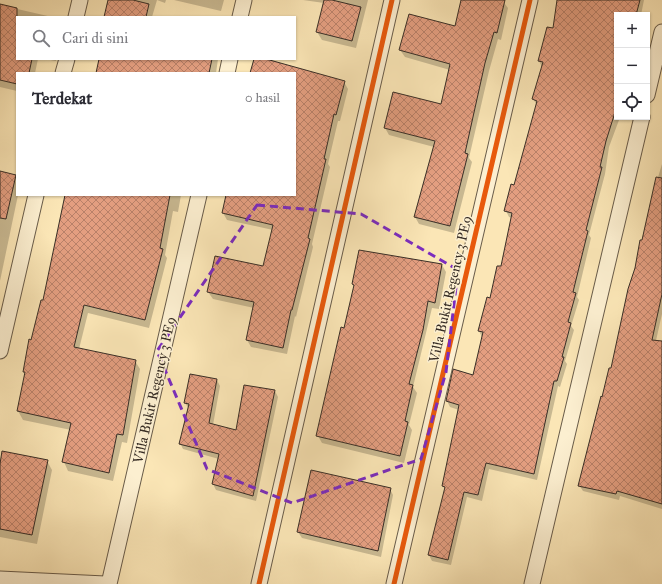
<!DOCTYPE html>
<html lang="id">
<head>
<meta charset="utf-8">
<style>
  body { margin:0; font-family:"IM FELL Great Primer",serif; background:#f2f2f3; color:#2b2b33 }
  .controls { position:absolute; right:12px; top:12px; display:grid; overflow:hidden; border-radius:0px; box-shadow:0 1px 3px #0004 }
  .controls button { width:36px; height:36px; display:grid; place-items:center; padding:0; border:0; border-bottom:1px solid #e1e1e2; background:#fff; color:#2b2b33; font:20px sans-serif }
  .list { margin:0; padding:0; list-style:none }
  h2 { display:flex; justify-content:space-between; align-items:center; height:52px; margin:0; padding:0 16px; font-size:17px }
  h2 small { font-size:13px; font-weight:400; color:#7c7c81 }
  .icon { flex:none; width:22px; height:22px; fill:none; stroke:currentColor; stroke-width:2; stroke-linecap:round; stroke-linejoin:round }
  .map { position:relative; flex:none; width:662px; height:584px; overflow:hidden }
  .search { position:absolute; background:#fff; box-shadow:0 1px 3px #0004; left:16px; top:16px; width:280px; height:44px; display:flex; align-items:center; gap:10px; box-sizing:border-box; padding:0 14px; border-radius:0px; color:#7c7c81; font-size:15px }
  .panel { position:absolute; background:#fff; box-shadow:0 1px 3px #0004; left:16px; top:72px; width:280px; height:124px; border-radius:0px }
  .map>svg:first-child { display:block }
  .shadow { fill:#0003 }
  .building { fill:url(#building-cross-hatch); stroke:#382e26 }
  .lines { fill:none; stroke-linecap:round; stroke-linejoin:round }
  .street-casing { stroke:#695c4a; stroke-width:17 }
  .street { stroke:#fcefd0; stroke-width:15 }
  .cycleway-casing { stroke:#fcefd0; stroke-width:8 }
  .cycleway { stroke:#e8590c; stroke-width:5 }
  .marked { fill:none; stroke:#7b2cbf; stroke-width:3; stroke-dasharray:8 5; stroke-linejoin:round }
  .labels { text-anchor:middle; stroke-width:3; stroke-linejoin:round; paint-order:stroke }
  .street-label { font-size:14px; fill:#382e26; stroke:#fcefd0 }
</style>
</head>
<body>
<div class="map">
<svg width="662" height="584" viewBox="0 0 662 584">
  <defs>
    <pattern id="building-cross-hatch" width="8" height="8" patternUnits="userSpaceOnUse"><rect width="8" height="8" fill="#e39e80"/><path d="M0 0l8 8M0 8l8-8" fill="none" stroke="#b98169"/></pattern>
  </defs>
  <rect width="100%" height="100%" fill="#fbe6b6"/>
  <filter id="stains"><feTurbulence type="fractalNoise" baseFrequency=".005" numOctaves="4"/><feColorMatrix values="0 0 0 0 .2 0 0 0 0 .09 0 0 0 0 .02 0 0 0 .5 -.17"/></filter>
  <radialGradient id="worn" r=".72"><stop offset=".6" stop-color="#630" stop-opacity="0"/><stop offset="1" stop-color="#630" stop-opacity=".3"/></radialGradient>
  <!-- shadow -->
  <g class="shadow">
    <polygon points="108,0 166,0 165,3 157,0 152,17 104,17"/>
    <polygon points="174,0 224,0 221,11"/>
    <polygon points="303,0 368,0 356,48 322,40 317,32 324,3"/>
    <polygon points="462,0 502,0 508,8 501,40 498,39 489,71 469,158 472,162 454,233 419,224 415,217 434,147 389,135 385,128 442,106 450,70 405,57 400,50 455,27"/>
    <polygon points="558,0 644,0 641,15 617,15 617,117 620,117 619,120 609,147 605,174 589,235 591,238 577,297 579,300 571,326 574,330 565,361 567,364 560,387 558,386 537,480 489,469 482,501 467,497 451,565 432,561 429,555 445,490 443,486 459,410 450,407 447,401 474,376 482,337 479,331 502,268 512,218 509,217 506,211 515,186 537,105 533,99 542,67 539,61 554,29"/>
    <polygon points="0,5 52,17 17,17 17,59 38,59 35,73 17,73 17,91 0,87"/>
    <polygon points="45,59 56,59 56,61"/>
    <polygon points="100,59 218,59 216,73 97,73"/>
    <polygon points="255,59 261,59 344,82 348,89 340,121 338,121 328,164 330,167 312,244 313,247 296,317 295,316 287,354 251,347 247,340 254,308 213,299 208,292 264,267 273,230 227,220 223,213 228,195 295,195 295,73 251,73"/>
    <polygon points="662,164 662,314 646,385 662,389 662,509 620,496 619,500 583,491 579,485 612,370 641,241 642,241 650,204"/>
    <polygon points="0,172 15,176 18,195 0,281"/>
    <polygon points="66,195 181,195 178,212 173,211 165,255 167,258 149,328 88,313 79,349 135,361 140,369 127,443 122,442 113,481 68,471 64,462 71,430 23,420 18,411 26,375 24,372 43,301"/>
    <polygon points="442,265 446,272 439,309 432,308 413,387 417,393 409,425 412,430 404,463 322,443 318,436 345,329 354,286 353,284"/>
    <polygon points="191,375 217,380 220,386 213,425 237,431 275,391 278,397 256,501 216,490 213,484 219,459 183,449 180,443 189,409 185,403"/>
    <polygon points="47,461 52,470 37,544 0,537 0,467"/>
    <polygon points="390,489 393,495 381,557 302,538 298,532"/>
  </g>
  <!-- building -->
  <g class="building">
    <polygon points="108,0 133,0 149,4 146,17 104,17"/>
    <polygon points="324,0 332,0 361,7 352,41 316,32"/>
    <polygon points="461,0 505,0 497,33 494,32 485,63 465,153 468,154 450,226 414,217 435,141 384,128 393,92 441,104 450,64 399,50 409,14 455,26"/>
    <polygon points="557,0 640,0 636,15 617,15 617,106 606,141 600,167 602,167 586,230 588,231 573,292 576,293 568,322 571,323 562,357 564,357 557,381 554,381 534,474 486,463 478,495 464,492 448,560 428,555 445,487 442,486 459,405 446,401 453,369 473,375 483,332 478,331 487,297 490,298 497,266 501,266 512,213 504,211 511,184 514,185 537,101 532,99 543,62 538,61 547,27 553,28"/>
    <polygon points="0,4 17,8 17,59 32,59 29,73 17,73 17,84 0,80"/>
    <polygon points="99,59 212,59 209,73 96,73"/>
    <polygon points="254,59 266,59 345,81 336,115 334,114 324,159 326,159 308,238 310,239 292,310 291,310 283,348 246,340 254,302 207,292 215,256 263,266 273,225 222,213 226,195 295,195 295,73 250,73"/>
    <polygon points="0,171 16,175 6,219 0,218"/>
    <polygon points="656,177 662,178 662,294 652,340 662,341 662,504 617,491 616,494 578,486 601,396 602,397 609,368 611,368 628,289 635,268 640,240 642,240"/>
    <polygon points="65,195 170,195 160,248 163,249 145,320 84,305 74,347 136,360 123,435 117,434 109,473 62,462 71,423 17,411 25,372 23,372 29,339 31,340 41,300 43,300"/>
    <polygon points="359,250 442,264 435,303 428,301 423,330 409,384 413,385 405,421 408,422 400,456 316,436 341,327 344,328 354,285 352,284"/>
    <polygon points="190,374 217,379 209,423 236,430 244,385 275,390 253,496 212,484 219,454 179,444 189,404 184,403"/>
    <polygon points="2,451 48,460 32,535 0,529 0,464"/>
    <polygon points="311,470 391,488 378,551 297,532"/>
  </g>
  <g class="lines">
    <!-- street casing -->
    <g class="street-casing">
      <g id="street">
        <polyline points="76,17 80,0"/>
        <polyline points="240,17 244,0"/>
        <polyline points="63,73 67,59"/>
        <polyline points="227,73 230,59"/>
        <polyline points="647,95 662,32"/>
        <polyline points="0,351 36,195"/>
        <polyline points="0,579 105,584"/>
        <polyline points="109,584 199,195"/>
        <polyline points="259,584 392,0"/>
        <polyline points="394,584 530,0"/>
        <polyline points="532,584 642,117"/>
      </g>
    </g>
    <!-- street -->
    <use href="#street" class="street"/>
    <!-- cycleway casing -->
    <g class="cycleway-casing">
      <g id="cycleway">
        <polyline points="259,584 392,0"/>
        <polyline points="394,584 530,0"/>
      </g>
    </g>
    <!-- cycleway -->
    <use href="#cycleway" class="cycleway"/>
  </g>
  <!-- marked area -->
  <path class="marked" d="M 257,205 L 361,214 L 458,270 L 446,372 L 421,459 L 292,503 L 207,469 L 157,351 Z"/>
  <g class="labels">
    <!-- street labels -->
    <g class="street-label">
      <text transform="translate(450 289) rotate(-77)" y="5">Villa Bukit Regency 3 PE9</text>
      <text transform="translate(154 390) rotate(-77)" y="5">Villa Bukit Regency 3 PE9</text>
    </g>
  </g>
  <rect width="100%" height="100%" filter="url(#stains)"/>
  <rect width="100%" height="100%" fill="url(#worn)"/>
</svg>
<div class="controls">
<button>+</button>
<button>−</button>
<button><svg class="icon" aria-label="locate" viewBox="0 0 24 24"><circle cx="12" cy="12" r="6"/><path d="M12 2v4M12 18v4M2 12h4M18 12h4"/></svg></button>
</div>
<div class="search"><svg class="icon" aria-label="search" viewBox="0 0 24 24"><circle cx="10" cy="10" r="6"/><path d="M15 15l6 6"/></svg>Cari di sini</div>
<section class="panel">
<h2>Terdekat<small>0 hasil</small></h2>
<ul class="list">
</ul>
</section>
</div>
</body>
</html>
